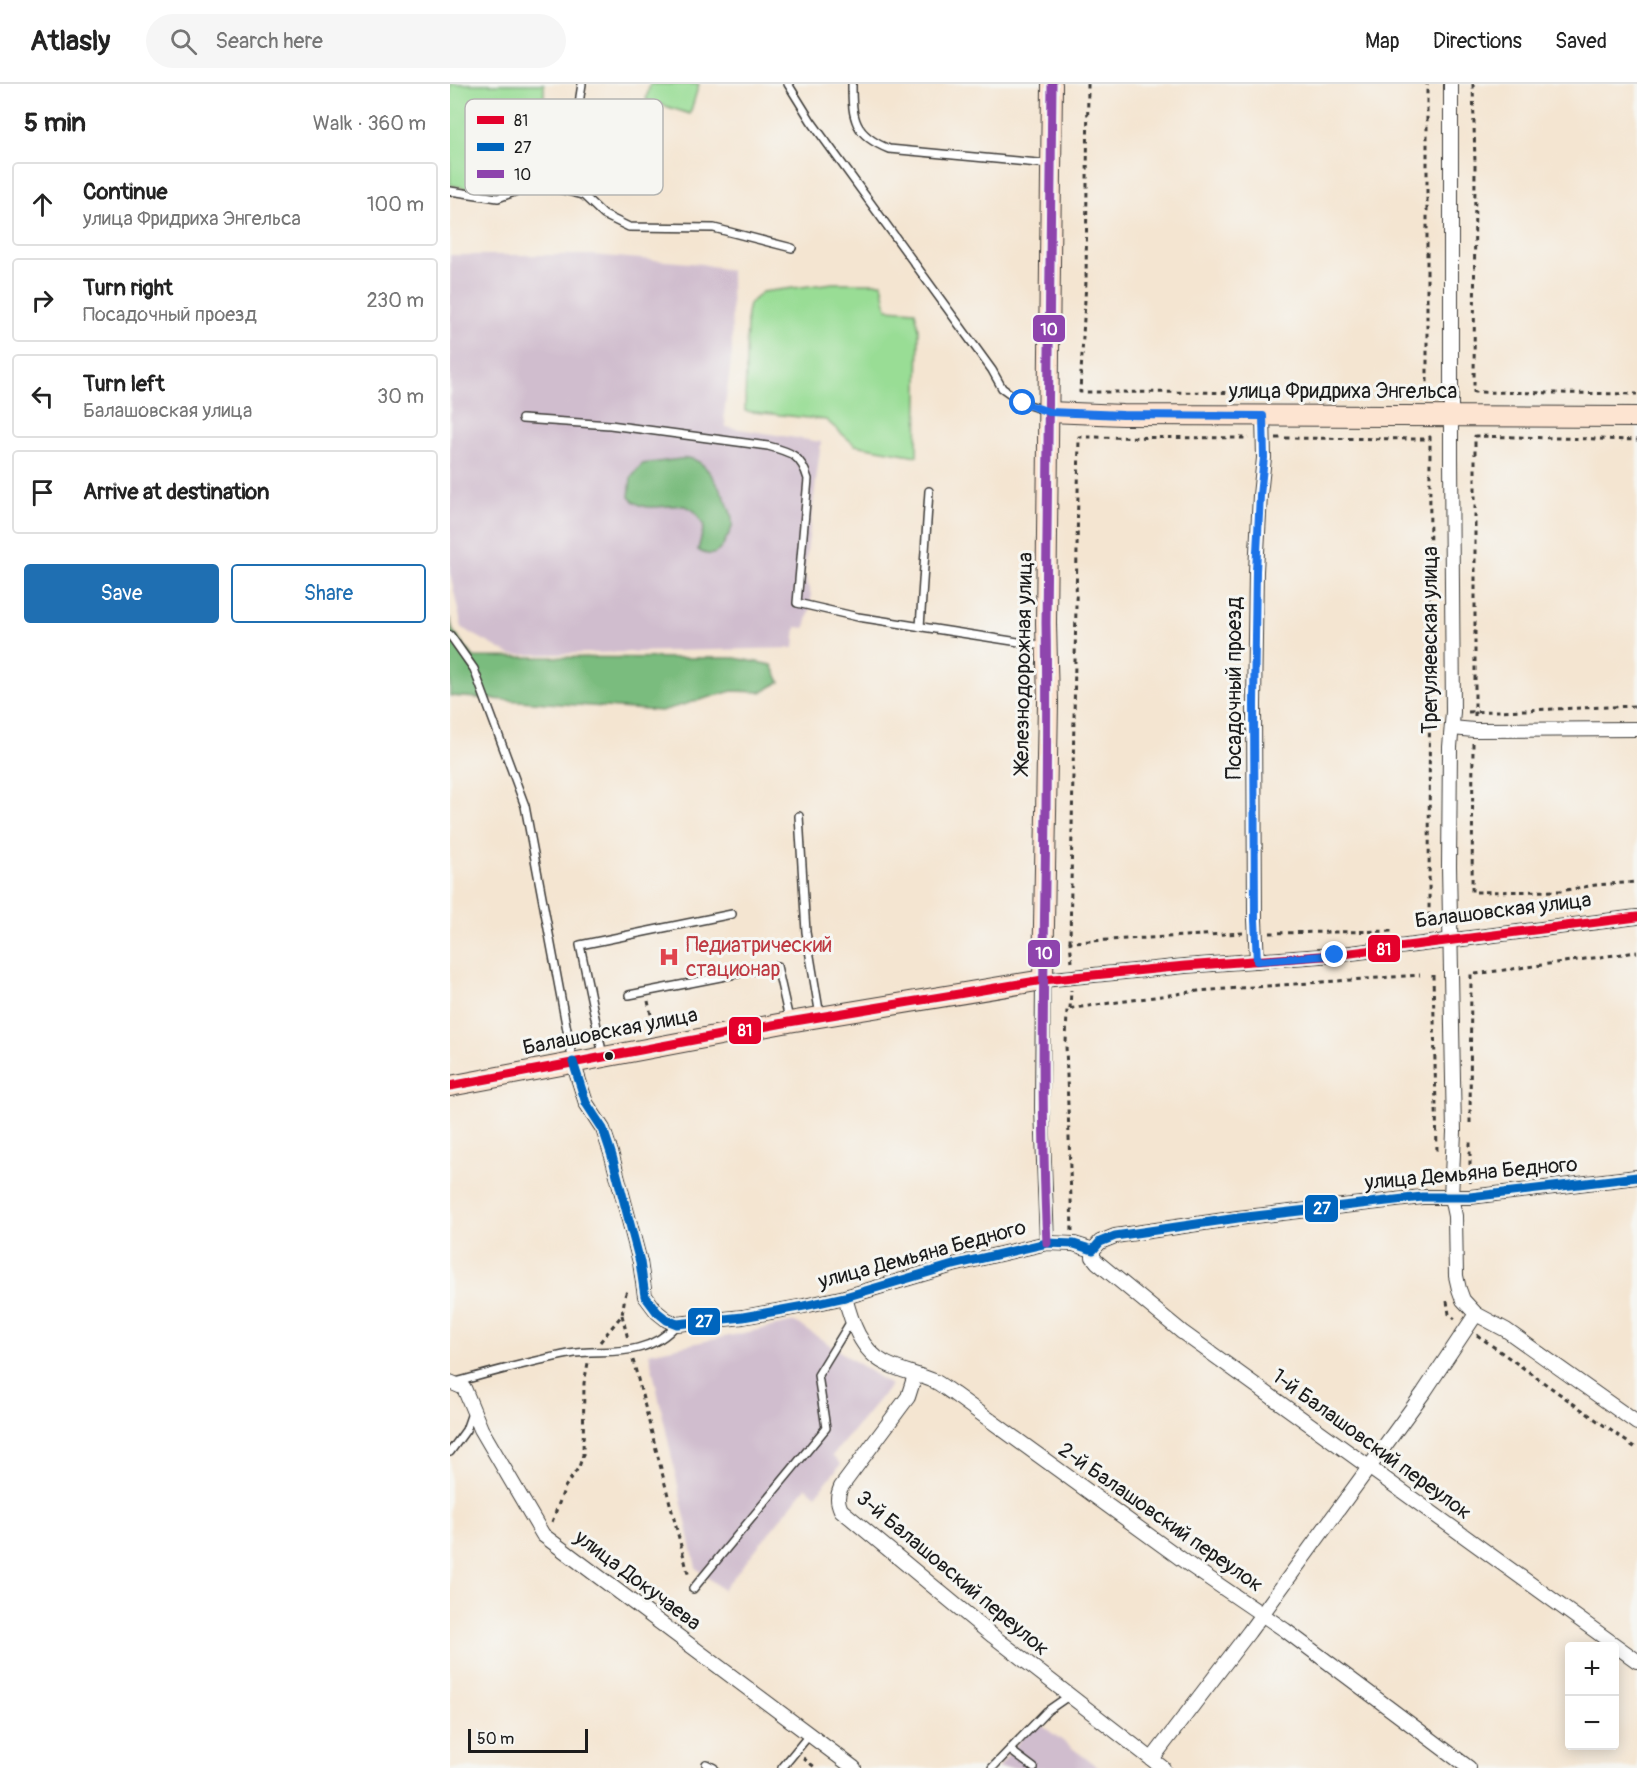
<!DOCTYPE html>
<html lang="en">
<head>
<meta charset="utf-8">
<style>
  body { margin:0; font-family:Pangolin,sans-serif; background:#f6f6f6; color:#222 }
  .controls { position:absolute; right:18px; bottom:18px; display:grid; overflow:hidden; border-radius:6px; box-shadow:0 3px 15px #0003 }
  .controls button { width:54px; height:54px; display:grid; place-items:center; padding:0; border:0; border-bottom:2px solid #e0e0e0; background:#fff; color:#222; font:30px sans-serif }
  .scale { position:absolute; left:18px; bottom:15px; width:120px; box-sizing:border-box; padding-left:6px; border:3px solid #1c1c1c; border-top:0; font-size:16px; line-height:21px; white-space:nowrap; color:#1c1c1c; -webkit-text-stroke:4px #f6f6f2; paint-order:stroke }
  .stop { position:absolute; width:18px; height:18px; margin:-14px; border:4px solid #1a73e8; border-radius:50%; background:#fff }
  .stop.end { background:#1a73e8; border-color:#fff; box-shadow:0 2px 6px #0008 }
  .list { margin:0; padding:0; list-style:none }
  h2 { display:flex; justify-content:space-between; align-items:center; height:78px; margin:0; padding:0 24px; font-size:26px }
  h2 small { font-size:20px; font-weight:400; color:#767676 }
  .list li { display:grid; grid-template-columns:39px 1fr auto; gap:18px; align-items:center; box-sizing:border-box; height:84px; margin:0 12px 12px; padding:0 12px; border:2px solid #e0e0e0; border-radius:6px }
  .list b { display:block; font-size:22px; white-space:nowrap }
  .list p { margin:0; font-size:20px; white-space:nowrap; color:#767676 }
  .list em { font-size:20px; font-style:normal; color:#767676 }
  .actions { display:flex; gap:12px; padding:18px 24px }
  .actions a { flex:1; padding:14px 0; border:2px solid #1f6fb2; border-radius:6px; text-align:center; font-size:21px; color:#1f6fb2 }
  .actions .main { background:#1f6fb2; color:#fff }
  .icon { flex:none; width:33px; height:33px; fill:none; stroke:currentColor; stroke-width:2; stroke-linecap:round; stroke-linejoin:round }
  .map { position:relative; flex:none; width:1187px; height:1684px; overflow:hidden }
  header { display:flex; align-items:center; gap:36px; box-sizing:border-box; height:84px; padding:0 30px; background:#fff; border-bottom:2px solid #e0e0e0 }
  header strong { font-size:28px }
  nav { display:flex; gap:33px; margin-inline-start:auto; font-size:21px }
  .search { width:420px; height:54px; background:#f6f6f6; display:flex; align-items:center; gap:15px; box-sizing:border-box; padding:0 21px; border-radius:33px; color:#767676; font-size:22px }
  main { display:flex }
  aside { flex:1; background:#fff }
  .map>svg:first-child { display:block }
  .industrial { fill:#d0bdce }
  .green { fill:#99dd95; stroke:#5a7c58; stroke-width:1.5 }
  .forest { fill:#7abc7e; stroke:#4b6c4d; stroke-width:1.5 }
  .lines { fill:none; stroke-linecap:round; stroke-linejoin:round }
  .lane-casing { stroke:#3c3a37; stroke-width:10 }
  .street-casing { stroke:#3c3a37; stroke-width:16 }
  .secondary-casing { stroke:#3c3a37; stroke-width:22 }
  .path { stroke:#3c3a37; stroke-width:3; stroke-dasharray:4.5 4.5; stroke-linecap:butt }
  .lane { stroke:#fff; stroke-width:7 }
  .street { stroke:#fff; stroke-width:14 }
  .secondary { stroke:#fde4d1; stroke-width:20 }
  .bus-1-casing { stroke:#f6f6f2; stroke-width:14 }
  .bus-2-casing { stroke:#f6f6f2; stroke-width:14 }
  .bus-3-casing { stroke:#f6f6f2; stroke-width:14 }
  .bus-1 { stroke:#e4002b; stroke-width:9 }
  .bus-2 { stroke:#0065bd; stroke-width:9 }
  .bus-3 { stroke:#8e44ad; stroke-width:9 }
  .route { stroke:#1a73e8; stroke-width:8 }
  .bus-dot { fill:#1c1c1c; stroke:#f6f6f2; stroke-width:2 }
  .labels { text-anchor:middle; stroke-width:6; stroke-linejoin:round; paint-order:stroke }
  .street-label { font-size:21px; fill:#1c1c1c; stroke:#f6f6f2 }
  .health-label { font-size:21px; fill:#be3a42; stroke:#f6f6f2; text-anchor:start }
  .key { fill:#f6f6f2; stroke:#b5b5b2; stroke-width:1.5 }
  .key-label { font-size:16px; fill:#1c1c1c }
  .line-badge { stroke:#f6f6f2; stroke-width:2 }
  .badge-label { font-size:16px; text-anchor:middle; font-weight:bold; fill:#fff }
</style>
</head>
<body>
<header>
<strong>Atlasly</strong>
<div class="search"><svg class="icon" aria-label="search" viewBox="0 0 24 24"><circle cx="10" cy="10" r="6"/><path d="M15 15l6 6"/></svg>Search here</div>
<nav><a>Map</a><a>Directions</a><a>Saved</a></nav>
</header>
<main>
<aside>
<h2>5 min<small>Walk · 360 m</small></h2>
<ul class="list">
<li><svg class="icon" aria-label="ahead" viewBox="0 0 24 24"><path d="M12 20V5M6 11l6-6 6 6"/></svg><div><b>Continue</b><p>улица Фридриха Энгельса</p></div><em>100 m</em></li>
<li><svg class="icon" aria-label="right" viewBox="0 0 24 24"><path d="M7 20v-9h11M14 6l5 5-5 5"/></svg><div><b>Turn right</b><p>Посадочный проезд</p></div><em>230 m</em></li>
<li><svg class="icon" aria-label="left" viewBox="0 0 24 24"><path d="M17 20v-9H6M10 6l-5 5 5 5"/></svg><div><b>Turn left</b><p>Балашовская улица</p></div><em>30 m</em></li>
<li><svg class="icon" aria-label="arrive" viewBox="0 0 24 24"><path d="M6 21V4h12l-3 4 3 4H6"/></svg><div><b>Arrive at destination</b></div></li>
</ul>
<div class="actions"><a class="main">Save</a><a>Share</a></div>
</aside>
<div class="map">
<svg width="1187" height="1684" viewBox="0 0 1187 1684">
  <rect width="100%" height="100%" fill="#f6f6f2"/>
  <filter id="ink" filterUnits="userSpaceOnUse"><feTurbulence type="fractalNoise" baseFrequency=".0167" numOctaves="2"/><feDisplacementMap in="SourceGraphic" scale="12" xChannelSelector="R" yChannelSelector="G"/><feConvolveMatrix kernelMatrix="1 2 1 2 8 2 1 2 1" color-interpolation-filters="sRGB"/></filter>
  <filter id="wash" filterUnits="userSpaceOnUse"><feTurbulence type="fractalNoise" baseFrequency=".008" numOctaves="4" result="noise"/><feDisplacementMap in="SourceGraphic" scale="24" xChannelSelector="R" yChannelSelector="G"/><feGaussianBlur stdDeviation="1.35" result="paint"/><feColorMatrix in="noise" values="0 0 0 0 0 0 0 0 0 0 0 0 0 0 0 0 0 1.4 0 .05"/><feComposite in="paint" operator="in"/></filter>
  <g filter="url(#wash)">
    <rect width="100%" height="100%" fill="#f4e5d1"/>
    <!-- industrial -->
    <g class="industrial">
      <polygon points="0,171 142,171 252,180 281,187 282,269 274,330 276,343 371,358 354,490 361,511 361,521 355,544 346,543 344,564 61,571 12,544 0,489"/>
      <polygon points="345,1238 441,1301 382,1372 391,1380 366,1411 356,1403 273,1506 246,1484 199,1269"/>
      <polygon points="590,1640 649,1684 548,1684 576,1648"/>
    </g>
    <!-- green -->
    <g class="green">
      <polygon points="0,0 94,0 94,24 77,91 53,106 35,108 0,101"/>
      <polygon points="200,0 249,0 240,30 196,16"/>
      <polygon points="383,199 432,199 437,225 465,227 469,245 467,372 405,361 376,336 295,327 297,229 299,220 312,208"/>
    </g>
    <!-- forest -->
    <g class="forest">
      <path d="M 238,374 C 241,375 244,375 247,377 C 261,384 285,427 282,442 C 282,446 278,451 276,455 C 270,469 262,475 248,466 L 254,442 C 251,438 249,433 246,429 C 230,410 199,436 179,413 L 181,394 L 192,380 Z"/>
      <polygon points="0,534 3,547 24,573 285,574 322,581 330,598 312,608 282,607 211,627 0,612"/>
    </g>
  </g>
  <g filter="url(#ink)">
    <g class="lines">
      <!-- lane casing -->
      <g class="lane-casing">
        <g id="lane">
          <path d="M 132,0 C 125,36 129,75 133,111"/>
          <polyline points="338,0 361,37 542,286 552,304 573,319 597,327"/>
          <path d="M 402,0 C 402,35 404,51 439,65 L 599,80"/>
          <polyline points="0,107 48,114 75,104 96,102 133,111 154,131 179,143 264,144 342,164"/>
          <path d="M 72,335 L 160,341 L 318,362 C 341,368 351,371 358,395 L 347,519 L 408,533 L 594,562"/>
          <polyline points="470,543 479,407"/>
          <polyline points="0,551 24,585 75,722 123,978"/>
          <polyline points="349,732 356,848 370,932"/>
          <polyline points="179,911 327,882 339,935"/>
          <polyline points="153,972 130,861 282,830"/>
          <path d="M 6,1298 C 43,1288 81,1277 119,1270 C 142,1266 166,1270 188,1264 C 204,1260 217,1252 227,1240"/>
          <polyline points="0,1368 16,1346 22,1329"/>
          <polyline points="243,1505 376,1344 368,1291 401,1237"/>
          <polyline points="560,1666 584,1684"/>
          <polyline points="256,1680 264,1684"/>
          <polyline points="332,1684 360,1650"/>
          <polyline points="542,1684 597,1627 620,1611"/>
        </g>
      </g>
      <!-- street casing -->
      <g class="street-casing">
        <g id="street">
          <polyline points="1001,0 1001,374 1003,628 1000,663 999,782 1004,1048 1001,1113 1005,1132 1006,1192 1009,1205 1013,1216 1026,1230 1056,1246 1187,1339"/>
          <polyline points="1002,644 1024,646 1187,645"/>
          <polyline points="807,877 805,836 804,620 806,487 810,411 814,374 813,332"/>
          <polyline points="123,978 136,1019 153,1045 162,1072 190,1178 195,1212 207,1228 217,1236 227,1240 293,1233 354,1222 395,1213 503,1181 597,1159 624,1160 643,1166 650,1158 665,1152 788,1134 972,1113 1020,1113 1187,1093"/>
          <polyline points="597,1159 592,1024 593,896 735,882 885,871 1187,833"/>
          <polyline points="643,1166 643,1173 647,1178 732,1248 1187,1577"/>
          <path d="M 395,1213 C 401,1237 411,1267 435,1279 C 450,1287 468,1290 484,1297 C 491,1300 497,1306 504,1310 L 741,1482 L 835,1546 L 1019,1684"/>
          <path d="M 465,1291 L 458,1313 L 391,1403 C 387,1412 387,1417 391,1426 L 543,1552 L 713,1684"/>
          <polyline points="0,1298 14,1304 31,1345 93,1451 404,1684"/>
          <polyline points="702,1675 799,1548 974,1308 1026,1230"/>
        </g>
      </g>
      <!-- secondary casing -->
      <g class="secondary-casing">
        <g id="secondary">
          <polyline points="599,328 673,331 1187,333"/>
          <polyline points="0,1002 339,938 593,896 598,618 596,539 602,0"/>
        </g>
      </g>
      <!-- path -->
      <g class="path">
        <polyline points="638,0 636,197 630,308 977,309 977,0"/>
        <polyline points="1023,0 1025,80 1024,308 1187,310"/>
        <polyline points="826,354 974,355 980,353 979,846"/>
        <polyline points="1018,628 1187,622"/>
        <polyline points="1025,632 1025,352 1187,356"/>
        <polyline points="1023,659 1022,808 1110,807 1146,801 1187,798"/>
        <polyline points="820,849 946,847"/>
        <polyline points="620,858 629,353 799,354"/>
        <polyline points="622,878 620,858 793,849"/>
        <polyline points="1025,890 1187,868"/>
        <polyline points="983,891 987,1067"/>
        <polyline points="198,917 204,945"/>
        <polyline points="620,925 621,906"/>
        <polyline points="1020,1039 1021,890"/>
        <polyline points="1020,1099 1020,1054"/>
        <polyline points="622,1147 616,960 617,925 748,907 970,891"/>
        <polyline points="997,1217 999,1230 1005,1235"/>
        <polyline points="172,1231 178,1255"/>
        <polyline points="1027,1251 1187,1365"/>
        <polyline points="150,1258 172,1231 175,1212 178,1204"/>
        <polyline points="183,1276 239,1493"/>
        <polyline points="102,1438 115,1403 129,1383 133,1371 134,1299 138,1279"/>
        <polyline points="353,1674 366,1684"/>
      </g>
      <!-- lane -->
      <use href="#lane" class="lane"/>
      <!-- street -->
      <use href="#street" class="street"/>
      <!-- secondary -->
      <use href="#secondary" class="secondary"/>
      <!-- bus-1 casing -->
      <g class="bus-1-casing">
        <polyline id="bus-1" points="0,1002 339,938 593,896 735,882 885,871 1187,833"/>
      </g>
      <!-- bus-2 casing -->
      <g class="bus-2-casing">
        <polyline id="bus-2" points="123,978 136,1019 153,1045 162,1072 190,1178 195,1212 207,1228 217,1236 227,1240 293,1233 354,1222 395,1213 503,1181 597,1159 624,1160 643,1166 650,1158 665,1152 788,1134 972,1113 1020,1113 1187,1093"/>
      </g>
      <!-- bus-3 casing -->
      <g class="bus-3-casing">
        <path id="bus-3" d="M 597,1159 C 587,953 600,746 596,539 L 602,0"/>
      </g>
      <!-- bus-1 -->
      <use href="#bus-1" class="bus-1"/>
      <!-- bus-2 -->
      <use href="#bus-2" class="bus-2"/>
      <!-- bus-3 -->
      <use href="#bus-3" class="bus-3"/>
    </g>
  </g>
  <g class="lines" filter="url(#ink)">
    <!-- route -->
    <polyline class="route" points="573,319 599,328 673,331 813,332 814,374 810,411 806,487 804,620 805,836 807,877 885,871"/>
  </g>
  <!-- icons -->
  <defs>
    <g id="hospital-bare" transform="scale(1.62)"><path d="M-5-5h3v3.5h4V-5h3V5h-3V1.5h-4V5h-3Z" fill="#e0444e" stroke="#f6f6f2" stroke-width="2.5" paint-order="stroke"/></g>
  </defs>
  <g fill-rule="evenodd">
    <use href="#hospital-bare" x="219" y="873"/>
  </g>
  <!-- markers -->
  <circle class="bus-dot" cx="159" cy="972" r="5"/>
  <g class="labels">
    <!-- street labels -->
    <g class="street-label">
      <text x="893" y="314">улица Фридриха Энгельса</text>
      <text transform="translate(980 556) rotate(-90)" y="7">Трегуляевская улица</text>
      <text transform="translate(573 579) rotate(-89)" y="7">Железнодорожная улица</text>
      <text transform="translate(784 604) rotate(-90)" y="7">Посадочный проезд</text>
      <text transform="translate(1053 826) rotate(-7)" y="7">Балашовская улица</text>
      <text transform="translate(160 947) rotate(-11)" y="7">Балашовская улица</text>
      <text transform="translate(1021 1089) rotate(-5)" y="7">улица Демьяна Бедного</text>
      <text transform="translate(472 1170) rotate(-15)" y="7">улица Демьяна Бедного</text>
      <text transform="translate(922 1360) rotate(36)" y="7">1-й Балашовский переулок</text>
      <text transform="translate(711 1433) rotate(35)" y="7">2-й Балашовский переулок</text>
      <text transform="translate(503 1489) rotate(40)" y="7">3-й Балашовский переулок</text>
      <text transform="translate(188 1496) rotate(37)" y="7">улица Докучаева</text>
    </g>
    <!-- health labels -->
    <g class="health-label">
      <text x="236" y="868">Педиатрический<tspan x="236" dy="24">стационар</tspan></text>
    </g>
  </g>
  <!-- legend -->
  <rect x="15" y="15" width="198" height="96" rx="9" class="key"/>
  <rect x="27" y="32" width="27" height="8" fill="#e4002b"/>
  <rect x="27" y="59" width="27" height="8" fill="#0065bd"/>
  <rect x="27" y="86" width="27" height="8" fill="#8e44ad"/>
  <g class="key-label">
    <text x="64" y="42">81</text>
    <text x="64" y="69">27</text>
    <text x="64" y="96">10</text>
  </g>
  <g class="line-badge">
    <rect x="582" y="230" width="34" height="29" rx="6" fill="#8e44ad"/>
    <rect x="917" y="850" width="34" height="29" rx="6" fill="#e4002b"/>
    <rect x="577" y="855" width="34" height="29" rx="6" fill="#8e44ad"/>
    <rect x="278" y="932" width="34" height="29" rx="6" fill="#e4002b"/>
    <rect x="854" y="1110" width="35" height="29" rx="6" fill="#0065bd"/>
    <rect x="237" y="1223" width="34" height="29" rx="6" fill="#0065bd"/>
  </g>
  <g class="badge-label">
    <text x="599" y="251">10</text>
    <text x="934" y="871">81</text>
    <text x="594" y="875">10</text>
    <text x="295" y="952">81</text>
    <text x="872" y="1130">27</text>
    <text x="254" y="1243">27</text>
  </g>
</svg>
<div class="controls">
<button>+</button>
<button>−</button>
</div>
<div class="scale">50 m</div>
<div class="stop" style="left:573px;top:319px"></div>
<div class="stop end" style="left:885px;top:871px"></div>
</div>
</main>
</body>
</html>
